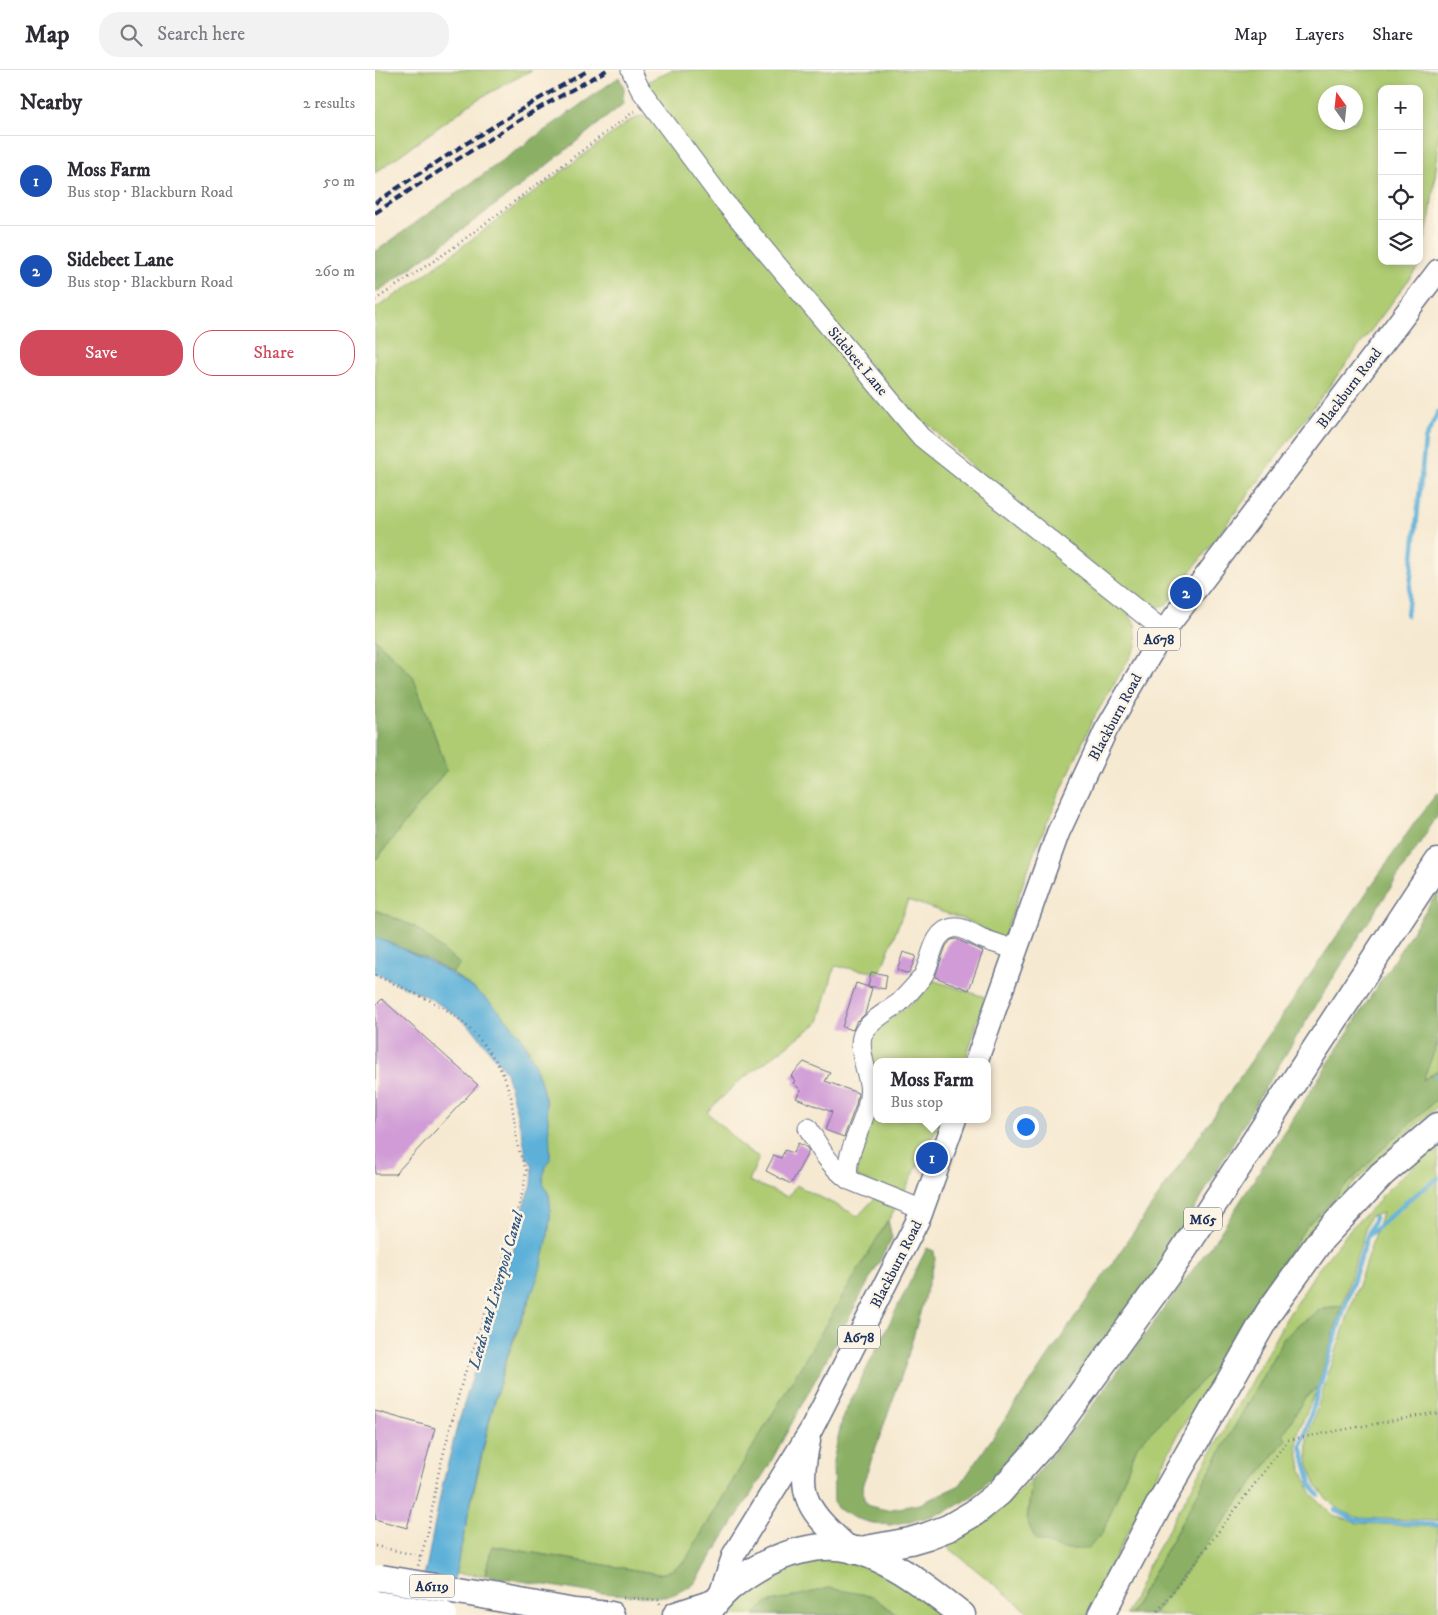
<!DOCTYPE html>
<html lang="en">
<head>
<meta charset="utf-8">
<style>
  body { margin:0; font-family:"IM FELL DW Pica",serif; background:#f2f2f3; color:#2b2b33 }
  .controls { position:absolute; right:15px; top:15px; display:grid; overflow:hidden; border-radius:10px; box-shadow:0 2px 8px #0003 }
  .controls button { width:45px; height:45px; display:grid; place-items:center; padding:0; border:0; border-bottom:1px solid #e1e1e2; background:#fff; color:#2b2b33; font:25px sans-serif }
  .compass { position:absolute; left:943px; top:15px; width:45px; height:45px; border-radius:50%; background:#fff; box-shadow:0 2px 8px #0003; rotate:345deg }
  .you { position:absolute; left:650px; top:1056px; width:18px; height:18px; margin:-12px; border:4px solid #fff; border-radius:50%; background:#1a73e8; box-shadow:0 0 0 8px #1a73e833 }
  .badge { display:grid; place-items:center; width:32px; height:32px; border-radius:50%; background:#d1495b; color:#fff; font-size:16px; font-weight:700 }
  .pin { position:absolute; translate:-50% -50%; border:2px solid #fff; box-shadow:0 1px 5px #0006 }
  .popup { position:absolute; left:498px; top:988px; width:118px; height:65px; box-sizing:border-box; display:grid; place-content:center; border-radius:10px; background:#fff; filter:drop-shadow(0 1px 4px #0005); font-size:16px; white-space:nowrap; color:#7c7c81 }
  .popup b { font-size:19px; color:#2b2b33 }
  .popup::after { content:''; position:absolute; left:50%; top:100%; margin-left:-10px; border:10px solid transparent; border-top-color:#fff }
  .list { margin:0; padding:0; list-style:none }
  h2 { display:flex; justify-content:space-between; align-items:center; height:65px; margin:0; padding:0 20px; font-size:21px }
  h2 small { font-size:16px; font-weight:400; color:#7c7c81 }
  .list li { display:grid; grid-template-columns:32px 1fr auto; gap:15px; align-items:center; box-sizing:border-box; height:90px; padding:0 20px; border-top:1px solid #e1e1e2 }
  .list b { display:block; font-size:19px; white-space:nowrap }
  .list p { margin:0; font-size:16px; white-space:nowrap; color:#7c7c81 }
  .list em { font-size:16px; font-style:normal; color:#7c7c81 }
  .actions { display:flex; gap:10px; padding:15px 20px }
  .actions a { flex:1; padding:11px 0; border:1px solid #d1495b; border-radius:20px; text-align:center; font-size:18px; color:#d1495b }
  .actions .main { background:#d1495b; color:#fff }
  .icon { flex:none; width:28px; height:28px; fill:none; stroke:currentColor; stroke-width:2; stroke-linecap:round; stroke-linejoin:round }
  .map { position:relative; flex:none; width:1063px; height:1545px; overflow:hidden }
  header { display:flex; align-items:center; gap:30px; box-sizing:border-box; height:70px; padding:0 25px; background:#fff; border-bottom:1px solid #e1e1e2 }
  header strong { font-size:24px }
  nav { display:flex; gap:28px; margin-inline-start:auto; font-size:18px }
  .search { width:350px; height:45px; background:#f2f2f3; display:flex; align-items:center; gap:12px; box-sizing:border-box; padding:0 18px; border-radius:20px; color:#7c7c81; font-size:19px }
  main { display:flex }
  aside { flex:1; background:#fff }
  .map>svg:first-child { display:block }
  .green { fill:#afcc73; stroke:#657e68; fill-rule:evenodd }
  .forest { fill:#8bb065; stroke:#537062 }
  .water { fill:#5db1d9; stroke:#3c709c }
  .lines { fill:none; stroke-linecap:round; stroke-linejoin:round }
  .stream { stroke:#5db1d9; stroke-width:4.5 }
  .building { fill:#d09bd7 }
  .minor-casing { stroke:#687086; stroke-width:21 }
  .major-casing { stroke:#687086; stroke-width:25 }
  .highway-casing { stroke:#687086; stroke-width:29 }
  .path { stroke:#687086; stroke-width:2.5; stroke-dasharray:1 4; stroke-linecap:butt }
  .minor { stroke:#fff; stroke-width:19 }
  .major { stroke:#fff; stroke-width:22 }
  .highway { stroke:#fff; stroke-width:26 }
  .rail { stroke:#1b2f5e; stroke-width:4; stroke-dasharray:8 4; stroke-linecap:butt }
  .highway-bridge-casing { stroke:#687086; stroke-width:29; stroke-linecap:butt }
  .highway-bridge { stroke:#fff; stroke-width:26 }
  .labels { text-anchor:middle; stroke-width:5; stroke-linejoin:round; paint-order:stroke }
  .shield { fill:#fcf5e5; stroke:#5e6a86; stroke-width:1 }
  .shield-label { font-size:14px; font-weight:bold; fill:#1b2f5e }
  .street-label { font-size:15px; fill:#1b2f5e; stroke:#fcf5e5 }
  .water-label { font-size:16px; font-style:italic; fill:#2f5683; stroke:#fcf5e5 }
</style>
</head>
<body>
<header>
<strong>Map</strong>
<div class="search"><svg class="icon" aria-label="search" viewBox="0 0 24 24"><circle cx="10" cy="10" r="6"/><path d="M15 15l6 6"/></svg>Search here</div>
<nav><a>Map</a><a>Layers</a><a>Share</a></nav>
</header>
<main>
<aside>
<h2>Nearby<small>2 results</small></h2>
<ul class="list">
<li><span class="badge" style="background:#1a4fb4">1</span><div><b>Moss Farm</b><p>Bus stop · Blackburn Road</p></div><em>50 m</em></li>
<li><span class="badge" style="background:#1a4fb4">2</span><div><b>Sidebeet Lane</b><p>Bus stop · Blackburn Road</p></div><em>260 m</em></li>
</ul>
<div class="actions"><a class="main">Save</a><a>Share</a></div>
</aside>
<div class="map">
<svg width="1063" height="1545" viewBox="0 0 1063 1545">
  <rect width="100%" height="100%" fill="#fcf5e5"/>
  <filter id="ink" filterUnits="userSpaceOnUse"><feTurbulence type="fractalNoise" baseFrequency=".02" numOctaves="2"/><feDisplacementMap in="SourceGraphic" scale="10" xChannelSelector="R" yChannelSelector="G"/><feConvolveMatrix kernelMatrix="1 2 1 2 8 2 1 2 1" color-interpolation-filters="sRGB"/></filter>
  <filter id="wash" filterUnits="userSpaceOnUse"><feTurbulence type="fractalNoise" baseFrequency=".0096" numOctaves="4" result="noise"/><feDisplacementMap in="SourceGraphic" scale="20" xChannelSelector="R" yChannelSelector="G"/><feGaussianBlur stdDeviation="1.12" result="paint"/><feColorMatrix in="noise" values="0 0 0 0 0 0 0 0 0 0 0 0 0 0 0 0 0 1.4 0 .05"/><feComposite in="paint" operator="in"/></filter>
  <g filter="url(#wash)">
    <rect width="100%" height="100%" fill="#f6e9d1"/>
    <!-- green -->
    <g class="green">
      <polygon points="0,0 157,0 101,30 0,103"/>
      <path d="M 296,0 L 1063,0 L 1063,83 L 1055,146 L 1044,196 L 791,535 L 775,538 L 766,533 L 606,405 L 553,354 L 544,352 L 422,212 L 313,73 L 270,13 ZM 1007,19 L 1044,19 L 1044,191 L 1007,191 ZM 951,22 L 981,22 L 981,52 L 951,52 Z"/>
      <path d="M 268,46 L 285,52 L 555,384 L 751,540 L 760,554 L 762,575 L 717,651 L 660,780 L 628,869 L 593,851 L 533,830 L 505,903 L 460,896 L 444,952 L 362,1013 L 332,1042 L 369,1078 L 384,1087 L 374,1111 L 413,1127 L 421,1115 L 483,1146 L 500,1128 L 520,1139 L 310,1491 C 301,1498 295,1502 284,1504 L 117,1476 L 110,1505 L 80,1504 L 117,1341 L 132,1288 L 151,1240 L 166,1195 L 172,1168 L 174,1125 L 168,1113 L 171,1032 L 160,996 L 151,974 L 100,919 L 77,903 L 84,894 L 40,857 L 0,840 L 0,791 L 72,699 L 38,606 L 0,569 L 0,239 L 36,215 L 254,51 Z"/>
      <path d="M 557,910 L 610,927 L 590,992 L 502,992 L 502,1049 L 567,1049 L 527,1126 L 482,1107 L 480,1090 L 496,968 L 500,957 C 518,945 542,935 553,916 L 551,914 Z"/>
      <polygon points="1063,972 1063,1000 1047,1011"/>
      <polygon points="1063,1028 1063,1036 1012,1081 980,1112 953,1143 921,1182 807,1357 733,1501 713,1545 657,1545 569,1474 614,1451 657,1409 652,1451 728,1462 762,1376 838,1299 930,1158 1005,1081"/>
      <path d="M 1063,1073 L 1063,1451 L 985,1448 C 946,1437 927,1403 934,1363 L 1007,1143 L 994,1147 L 967,1236 L 948,1238 L 925,1254 L 909,1268 L 755,1545 L 751,1545 L 775,1492 L 911,1249 L 941,1202 L 978,1156 L 1005,1130 L 1006,1126 Z"/>
      <polygon points="943,1316 924,1360 922,1376 926,1398 937,1425 958,1445 981,1453 1063,1457 1063,1545 778,1545 911,1369 907,1365 929,1329"/>
      <polygon points="475,1479 586,1545 333,1545 359,1514"/>
    </g>
    <!-- forest -->
    <g class="forest">
      <polygon points="244,7 249,18 248,34 151,112 21,209 0,223 0,182"/>
      <polygon points="0,569 38,606 72,699 0,791"/>
      <polygon points="1063,722 1063,745 990,857 889,1019 790,1190 716,1293 652,1373 597,1427 572,1441 550,1448 515,1455 498,1453 479,1448 462,1438 459,1432 458,1391 468,1346 552,1178 559,1181 560,1190 530,1296 487,1416 489,1429 494,1436 512,1440 545,1434 585,1415 1040,752"/>
      <polygon points="1063,821 1063,972 1048,1010 1063,1000 1063,1028 1005,1081 930,1158 838,1299 762,1376 728,1462 713,1479 688,1479 661,1470 652,1451 657,1409 720,1332 845,1163"/>
      <polygon points="0,840 40,857 85,894 77,903 54,890 0,867"/>
      <path d="M 513,1150 L 517,1168 L 393,1397 L 320,1513 L 315,1517 L 297,1525 L 279,1527 L 213,1522 L 110,1505 L 117,1476 L 284,1504 C 295,1502 301,1498 310,1491 Z"/>
      <polygon points="967,1236 943,1316 929,1329 908,1365 911,1369 778,1545 755,1545 909,1268 925,1254 948,1238"/>
      <polygon points="454,1518 497,1526 522,1545 379,1545 392,1533"/>
    </g>
    <!-- water -->
    <path class="water" d="M 0,867 C 112,913 177,961 175,1091 C 170,1097 168,1103 168,1112 C 169,1117 173,1121 174,1126 C 178,1147 172,1173 167,1193 C 158,1227 141,1257 131,1290 C 106,1373 91,1460 71,1545 L 38,1545 L 52,1494 L 67,1417 L 81,1361 L 127,1210 L 139,1178 L 151,1129 L 157,1115 L 158,1096 L 151,1086 L 148,1067 L 131,1002 L 98,959 L 78,943 L 56,929 L 0,903 Z"/>
    <g class="lines">
      <!-- stream -->
      <g class="stream">
        <polyline points="1032,545 1050,370 1063,342"/>
        <polyline points="1062,1007 1063,1005"/>
        <polyline points="995,1164 1031,1132 1063,1108"/>
        <polyline points="943,1425 936,1414 926,1376 992,1167 1000,1148"/>
        <polyline points="960,1440 980,1450 1063,1455"/>
      </g>
    </g>
    <g id="blocks">
      <!-- building -->
      <g class="building">
        <polygon points="581,869 608,881 594,920 560,907 571,876 576,870"/>
        <polygon points="528,882 541,886 534,904 522,900"/>
        <polygon points="496,902 512,905 510,919 493,916"/>
        <polygon points="481,913 497,918 490,944 483,951 482,950 478,960 467,957"/>
        <polygon points="7,929 103,1015 20,1104 0,1104 0,936"/>
        <polygon points="429,992 455,1003 450,1011 483,1023 481,1035 469,1067 450,1060 457,1042 421,1028 426,1020 418,1013 420,1011 416,1006"/>
        <polygon points="423,1073 431,1077 434,1081 416,1114 391,1101 399,1085 406,1088 410,1080 418,1083"/>
        <polygon points="0,1341 60,1358 32,1458 0,1449"/>
      </g>
    </g>
  </g>
  <g filter="url(#ink)">
    <use href="#blocks" fill-opacity="0" stroke="#687086" stroke-width="1"/>
    <g class="lines">
      <!-- minor casing -->
      <g class="minor-casing">
        <g id="minor">
          <polyline points="256,0 265,19 347,129 546,367 789,561"/>
          <path d="M 433,1058 C 446,1080 453,1094 474,1110"/>
          <path d="M 548,1140 L 474,1110 C 465,1084 499,1044 494,1014 C 492,1000 481,975 489,962 C 496,950 513,941 524,933 C 528,929 547,909 549,904 C 557,890 557,861 578,858 C 588,856 597,864 606,868 C 618,873 630,876 642,880"/>
        </g>
      </g>
      <!-- major casing -->
      <g class="major-casing">
        <g id="major">
          <polyline points="601,992 683,763 731,660 789,561 1063,201"/>
          <path d="M 434,1371 C 421,1430 433,1440 475,1479"/>
          <polyline points="345,1525 359,1484 436,1360 545,1146 580,1049"/>
        </g>
      </g>
      <!-- highway casing -->
      <g class="highway-casing">
        <g id="highway">
          <polyline points="480,1481 535,1471 552,1466 573,1458 599,1443 624,1423 676,1365 792,1205 1063,792"/>
          <polyline points="107,1525 199,1542 236,1545"/>
          <polyline points="301,1545 338,1533"/>
          <path d="M 332,1545 C 344,1524 361,1511 381,1499 C 407,1483 445,1472 476,1479 C 516,1489 555,1520 587,1545"/>
          <polyline points="726,1545 784,1435 894,1242 947,1168 1007,1104 1063,1056"/>
        </g>
      </g>
      <!-- path -->
      <g class="path">
        <polyline points="0,230 75,180 261,40"/>
        <polyline points="0,905 54,930 73,941 90,954 107,972 121,991 129,1006 136,1027 143,1078 151,1100 149,1117 128,1191 87,1312 63,1405 53,1462 43,1496"/>
        <polyline points="0,1476 45,1486"/>
        <polyline points="248,1528 284,1530 285,1535"/>
        <polyline points="780,1545 913,1370 1058,1343 1063,1344"/>
      </g>
      <!-- minor -->
      <use href="#minor" class="minor"/>
      <!-- major -->
      <use href="#major" class="major"/>
      <!-- highway -->
      <use href="#highway" class="highway"/>
      <!-- rail -->
      <g class="rail">
        <path d="M 0,133 C 70,86 141,41 214,0"/>
        <polyline points="0,143 72,96 159,41 232,0"/>
      </g>
      <!-- highway-bridge casing -->
      <g class="highway-bridge-casing">
        <g id="highway-bridge">
          <polyline points="6,1508 107,1525"/>
          <polyline points="1,1534 69,1545"/>
        </g>
      </g>
      <!-- highway-bridge -->
      <use href="#highway-bridge" class="highway-bridge"/>
    </g>
  </g>
  <g class="labels">
    <!-- shield labels -->
    <g class="shield">
      <rect x="763" y="557.5" width="42" height="23" rx="4"/>
      <rect x="809" y="1137.5" width="38" height="23" rx="4"/>
      <rect x="463" y="1255.5" width="42" height="23" rx="4"/>
      <rect x="34.5" y="1504.5" width="45" height="23" rx="4"/>
    </g>
    <g class="shield-label">
      <text x="784" y="574">A678</text>
      <text x="828" y="1154">M65</text>
      <text x="484" y="1272">A678</text>
      <text x="57" y="1521">A6119</text>
    </g>
    <!-- street labels -->
    <g class="street-label">
      <text transform="translate(483 291) rotate(50)" y="5">Sidebeet Lane</text>
      <text transform="translate(974 318) rotate(-53)" y="5">Blackburn Road</text>
      <text transform="translate(740 647) rotate(-62)" y="5">Blackburn Road</text>
      <text transform="translate(521 1194) rotate(-63)" y="5">Blackburn Road</text>
    </g>
    <!-- water labels -->
    <g class="water-label">
      <text transform="translate(120 1220) rotate(-74)" y="6">Leeds and Liverpool Canal</text>
    </g>
  </g>
</svg>
<div class="controls">
<button>+</button>
<button>−</button>
<button><svg class="icon" aria-label="locate" viewBox="0 0 24 24"><circle cx="12" cy="12" r="6"/><path d="M12 2v4M12 18v4M2 12h4M18 12h4"/></svg></button>
<button><svg class="icon" aria-label="layers" viewBox="0 0 24 24"><path d="M12 4l9 5-9 5-9-5zM3 14l9 5 9-5"/></svg></button>
</div>
<svg class="compass" viewBox="-18 -18 36 36"><path d="M0-13l5 13h-10z" fill="#e53935"/><path d="M0 13l5-13h-10z" fill="#7c7c81"/></svg>
<div class="you"></div>
<div class="pin badge" style="left:557px;top:1088px;background:#1a4fb4">1</div>
<div class="popup"><b>Moss Farm</b>Bus stop</div>
<div class="pin badge" style="left:811px;top:523px;background:#1a4fb4">2</div>
</div>
</main>
</body>
</html>
